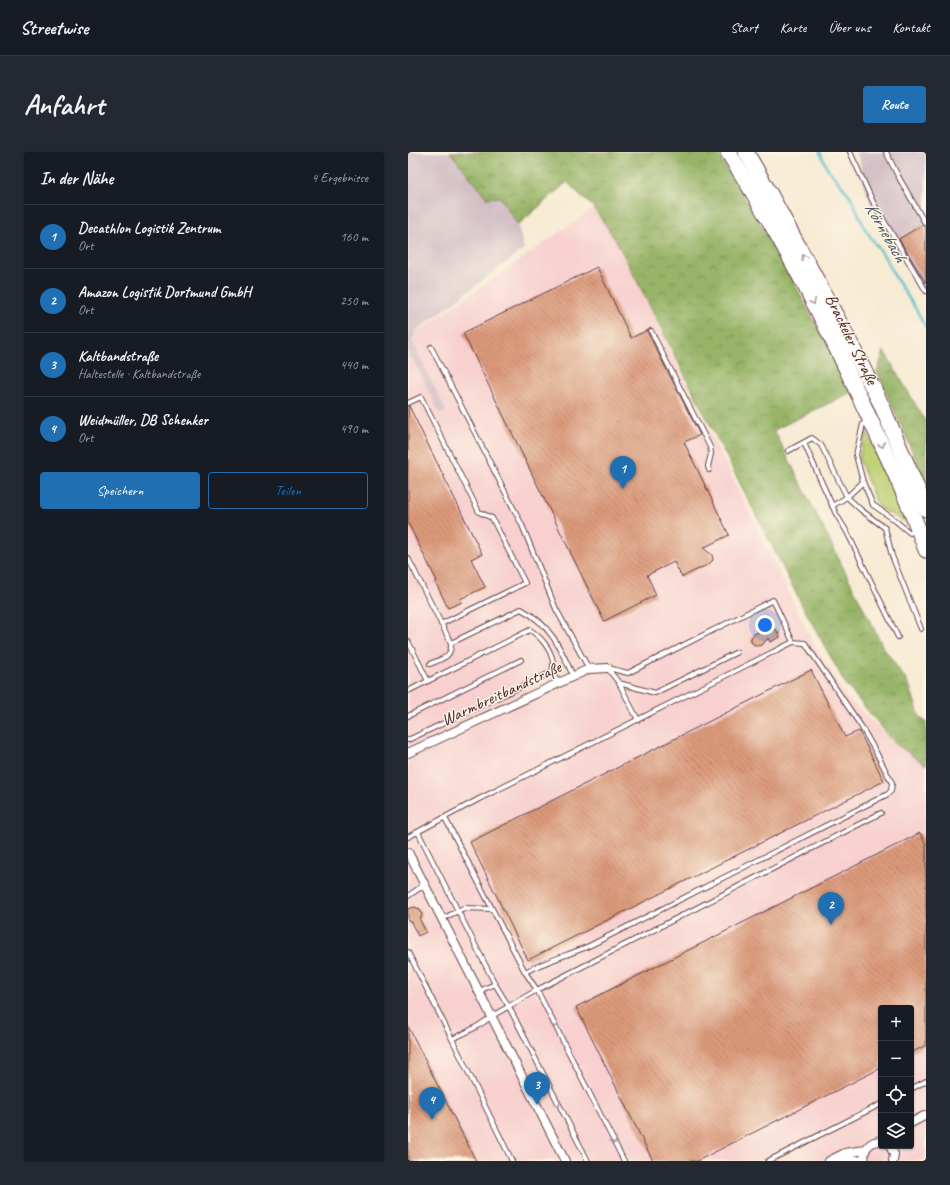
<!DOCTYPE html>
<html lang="de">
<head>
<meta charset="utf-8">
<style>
  body { margin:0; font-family:Caveat,sans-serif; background:#242831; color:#f1f3f6 }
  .controls { position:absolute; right:12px; bottom:12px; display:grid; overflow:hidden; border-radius:4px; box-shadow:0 1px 3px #0004 }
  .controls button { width:36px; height:36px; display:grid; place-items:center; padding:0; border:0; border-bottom:1px solid #363941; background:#171b24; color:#f1f3f6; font:20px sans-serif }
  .you { position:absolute; left:357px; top:473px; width:14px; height:14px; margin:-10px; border:3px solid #fff; border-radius:50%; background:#1a73e8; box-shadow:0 0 0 6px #1a73e833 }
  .badge { display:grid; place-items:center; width:26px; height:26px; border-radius:50%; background:#1f6fb2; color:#fff; font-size:13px; font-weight:700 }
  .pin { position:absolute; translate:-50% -33px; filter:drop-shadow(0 1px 2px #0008) }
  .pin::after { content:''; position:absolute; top:21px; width:14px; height:12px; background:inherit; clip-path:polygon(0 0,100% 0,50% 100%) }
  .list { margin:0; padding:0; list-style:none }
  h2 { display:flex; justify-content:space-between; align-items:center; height:52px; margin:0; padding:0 16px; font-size:17px }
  h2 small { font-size:13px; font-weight:400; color:#9ea1a6 }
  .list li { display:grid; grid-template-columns:26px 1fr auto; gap:12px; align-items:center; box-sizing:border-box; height:64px; padding:0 16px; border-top:1px solid #363941 }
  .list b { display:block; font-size:15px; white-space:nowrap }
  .list p { margin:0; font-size:13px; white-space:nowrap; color:#9ea1a6 }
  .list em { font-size:13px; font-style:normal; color:#9ea1a6 }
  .actions { display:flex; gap:8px; padding:12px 16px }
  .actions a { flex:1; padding:9px 0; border:1px solid #1f6fb2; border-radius:4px; text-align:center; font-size:14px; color:#1f6fb2 }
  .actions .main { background:#1f6fb2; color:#fff }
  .icon { flex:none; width:22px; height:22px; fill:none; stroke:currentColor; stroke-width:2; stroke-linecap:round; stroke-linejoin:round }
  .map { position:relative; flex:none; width:518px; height:1009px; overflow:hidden; border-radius:4px }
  header { display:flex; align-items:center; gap:24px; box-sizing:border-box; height:56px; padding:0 20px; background:#171b24; border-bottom:1px solid #363941 }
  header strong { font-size:19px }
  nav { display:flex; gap:22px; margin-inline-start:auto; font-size:14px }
  .intro { display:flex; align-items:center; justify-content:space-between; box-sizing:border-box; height:96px; padding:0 24px }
  h1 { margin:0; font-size:28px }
  .button { padding:10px 18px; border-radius:4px; background:#1f6fb2; color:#fff; font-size:14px; font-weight:700 }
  main { display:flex; gap:24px; padding:0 24px }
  aside { flex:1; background:#171b24; border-radius:4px; box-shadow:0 1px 3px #0004 }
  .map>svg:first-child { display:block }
  .built { fill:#f7d0cf; fill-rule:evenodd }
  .railway { fill:#d2bec5 }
  .green { fill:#bfd276; stroke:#847850 }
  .forest { fill:url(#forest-crowns); stroke:#706a49 }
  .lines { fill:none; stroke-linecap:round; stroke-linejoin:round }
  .stream { stroke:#53becf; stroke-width:2.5 }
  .building { fill:url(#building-back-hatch) }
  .lane-casing { stroke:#643e44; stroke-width:6 }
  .street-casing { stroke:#643e44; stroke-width:10 }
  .highway-casing { stroke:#643e44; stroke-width:17 }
  .lane { stroke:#fff; stroke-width:4 }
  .street { stroke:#fff; stroke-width:8 }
  .highway { stroke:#fff; stroke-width:15 }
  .oneway { stroke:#ae9aa0 }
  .labels { text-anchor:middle; stroke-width:3; stroke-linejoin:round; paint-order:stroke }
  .street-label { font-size:17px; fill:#4a1f2b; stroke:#fcf5e5 }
  .water-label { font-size:18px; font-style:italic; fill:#4d5764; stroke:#fcf5e5 }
</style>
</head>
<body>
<header>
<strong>Streetwise</strong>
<nav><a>Start</a><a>Karte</a><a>Über uns</a><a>Kontakt</a></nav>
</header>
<div class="intro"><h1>Anfahrt</h1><a class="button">Route</a></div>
<main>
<aside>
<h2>In der Nähe<small>4 Ergebnisse</small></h2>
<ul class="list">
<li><span class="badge">1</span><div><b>Decathlon Logistik Zentrum</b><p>Ort</p></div><em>160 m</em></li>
<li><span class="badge">2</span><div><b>Amazon Logistik Dortmund GmbH</b><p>Ort</p></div><em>250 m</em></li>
<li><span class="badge">3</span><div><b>Kaltbandstraße</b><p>Haltestelle · Kaltbandstraße</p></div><em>440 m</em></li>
<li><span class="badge">4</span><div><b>Weidmüller, DB Schenker</b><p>Ort</p></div><em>490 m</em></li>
</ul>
<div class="actions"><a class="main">Speichern</a><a>Teilen</a></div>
</aside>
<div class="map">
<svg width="518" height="1009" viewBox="0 0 518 1009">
  <defs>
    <pattern id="forest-crowns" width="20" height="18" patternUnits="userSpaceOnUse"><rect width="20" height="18" fill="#97b467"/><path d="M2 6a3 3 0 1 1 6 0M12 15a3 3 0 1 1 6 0" fill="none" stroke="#7d9255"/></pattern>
    <pattern id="building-back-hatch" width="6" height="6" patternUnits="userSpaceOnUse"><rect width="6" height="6" fill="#db9a7a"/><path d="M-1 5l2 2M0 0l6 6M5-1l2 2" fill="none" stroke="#b47d64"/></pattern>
  </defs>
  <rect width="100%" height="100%" fill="#fcf5e5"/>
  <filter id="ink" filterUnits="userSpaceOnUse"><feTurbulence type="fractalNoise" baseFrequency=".025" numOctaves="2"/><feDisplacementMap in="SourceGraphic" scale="8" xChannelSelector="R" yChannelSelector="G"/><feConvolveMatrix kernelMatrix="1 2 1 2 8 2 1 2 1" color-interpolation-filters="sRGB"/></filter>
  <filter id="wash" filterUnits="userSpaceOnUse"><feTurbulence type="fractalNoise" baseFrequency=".012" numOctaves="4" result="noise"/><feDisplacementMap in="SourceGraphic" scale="16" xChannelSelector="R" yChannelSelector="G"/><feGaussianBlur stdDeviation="0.9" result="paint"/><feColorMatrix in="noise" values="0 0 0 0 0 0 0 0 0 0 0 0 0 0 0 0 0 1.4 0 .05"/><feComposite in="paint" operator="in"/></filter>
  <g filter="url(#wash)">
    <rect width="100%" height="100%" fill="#f7ebd4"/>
    <!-- built -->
    <path class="built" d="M 186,56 L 210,92 L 408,497 L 439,546 L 488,592 L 518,613 L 518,1009 L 0,1009 L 0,193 L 6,182 ZM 473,856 L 503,856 L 503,994 L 473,994 Z"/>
    <!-- railway -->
    <g class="railway">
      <polygon points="0,0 42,0 79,46 92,45 110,73 116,97 8,179 4,189 38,259 32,262 5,207 0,206"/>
      <polygon points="448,0 518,0 518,144 463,52 456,35 452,9"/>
    </g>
    <!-- green -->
    <polygon class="green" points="458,278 498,370 473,357 468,350 451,307"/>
    <!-- forest -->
    <g class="forest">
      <polygon points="42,0 309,0 376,112 444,240 366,278 475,495 501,532 512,566 518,570 518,613 488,592 438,533 394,453 210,92 186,56 159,30 110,73 92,45 79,46"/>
      <polygon points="476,199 518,270 518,330 469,220"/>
    </g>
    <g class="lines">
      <!-- stream -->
      <polyline class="stream" points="412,0 419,16 443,45 457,77 478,107 487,125 506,154 518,176"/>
    </g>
    <g id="blocks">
      <!-- building -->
      <g class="building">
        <polygon points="514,73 518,76 518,131 491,87"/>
        <polygon points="189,115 223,186 240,178 240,181 292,283 276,290 321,383 295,396 304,403 305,408 301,412 274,425 266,410 239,423 248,443 196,469 55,181"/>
        <polygon points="0,254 1,254 74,402 63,407 77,435 52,447 54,450 40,456 27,429 29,429 0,371"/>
        <polygon points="357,465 361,467 365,478 368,477 372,485 362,490 360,486 354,493 348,494 343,490 343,486 346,482 351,480 349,472 351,468"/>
        <polygon points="403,518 437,585 451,579 476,629 120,808 62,690"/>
        <polygon points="512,681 518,692 518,893 503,901 503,856 473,856 473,916 289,1009 245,1009 168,855"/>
        <polygon points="6,755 12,757 14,763 12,768 18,780 10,784 3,770 0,768 0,757"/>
        <polygon points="0,874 21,916 68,1009 0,1009"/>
      </g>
    </g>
  </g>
  <g filter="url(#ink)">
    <use href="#blocks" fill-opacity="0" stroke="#643e44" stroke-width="1"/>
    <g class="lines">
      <!-- lane casing -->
      <g class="lane-casing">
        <g id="lane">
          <polyline points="442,0 466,52 518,139"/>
          <polyline points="478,0 490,24 517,71"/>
          <polyline points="243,179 302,295 303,302 300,314 301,318"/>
          <polyline points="23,195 114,373 148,457 181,517"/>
          <polyline points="0,251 13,245 71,360 84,366 117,431 33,472"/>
          <polyline points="460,268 455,272 448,303 455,330 465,353 484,366 502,381 507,379"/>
          <polyline points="396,291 428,362 439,380 490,485"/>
          <polyline points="380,299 404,286 413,293 439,345 455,330"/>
          <polyline points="424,354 439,345 453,358 477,376 484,404 513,477"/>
          <path d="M 0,406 L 43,491 C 44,506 33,507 22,512"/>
          <polyline points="0,489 20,529 0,539"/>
          <path d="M 43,491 L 113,457 C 142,472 152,495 165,524"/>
          <polyline points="200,517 211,531 247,541 329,500"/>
          <polyline points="144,520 150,531"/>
          <polyline points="211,531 230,568"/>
          <polyline points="0,564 113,508"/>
          <path d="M 0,588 L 144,520 C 144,517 146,513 145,510 C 143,497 132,484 122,478 L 20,529"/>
          <polyline points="37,666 117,820 129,838 216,1009"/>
          <polyline points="10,680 87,832 101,855 180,1009"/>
          <polyline points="0,685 71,647 385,490"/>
          <polyline points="0,744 16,733"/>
          <polyline points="34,767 56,756 84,757"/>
          <polyline points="0,800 44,887 104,1009"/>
          <path d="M 117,820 C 138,809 161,803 183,793 L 480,642 L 483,639 L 484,631 L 469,602 L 453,574 L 397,491 L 385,490 L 365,448 L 220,521 L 200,516"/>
          <polyline points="71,839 87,832"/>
          <path d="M 44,887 C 58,881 72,874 84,864 L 129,838 L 473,661"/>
          <polyline points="503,937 518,929"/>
          <polyline points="360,1009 473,952"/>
        </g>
      </g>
      <!-- street casing -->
      <g class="street-casing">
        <g id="street">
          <polyline points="0,601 181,517 200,516"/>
          <polyline points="0,700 157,1009"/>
          <polyline points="503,971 518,963"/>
          <polyline points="482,994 486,1002 485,1009"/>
          <polyline points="425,1007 444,1007 453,1009"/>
          <polyline points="421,1009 437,1001 457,998"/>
          <path d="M 457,1009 C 454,998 461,989 473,989"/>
        </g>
      </g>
      <!-- highway casing -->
      <g class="highway-casing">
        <g id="highway">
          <path d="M 320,0 C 370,79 414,163 453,248 C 476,297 500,347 518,398"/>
          <polyline points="338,0 362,42 435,177 473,252 518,357"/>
        </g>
      </g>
      <!-- lane -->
      <use href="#lane" class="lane"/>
      <!-- street -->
      <use href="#street" class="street"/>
      <!-- highway -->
      <use href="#highway" class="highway"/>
    </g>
    <!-- one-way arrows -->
    <defs><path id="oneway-chevron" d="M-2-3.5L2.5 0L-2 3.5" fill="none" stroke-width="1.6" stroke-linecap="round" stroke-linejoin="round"/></defs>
    <g class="oneway">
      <use href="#oneway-chevron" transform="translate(396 105) rotate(-118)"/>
      <use href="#oneway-chevron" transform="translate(405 150) rotate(63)"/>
      <use href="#oneway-chevron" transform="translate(474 293) rotate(67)"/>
      <use href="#oneway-chevron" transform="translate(147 873) rotate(63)"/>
      <use href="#oneway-chevron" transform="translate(150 952) rotate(63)"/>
      <use href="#oneway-chevron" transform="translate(206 989) rotate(63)"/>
    </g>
  </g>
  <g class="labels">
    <!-- street labels -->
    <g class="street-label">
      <text transform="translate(444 187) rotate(64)" y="6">Brackeler Straße</text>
      <text transform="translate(93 541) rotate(-25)" y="6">Warmbreitbandstraße</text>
    </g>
    <!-- water labels -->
    <g class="water-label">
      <text transform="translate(478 80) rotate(60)" y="6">Körnebach</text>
    </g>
  </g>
</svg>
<div class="controls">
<button>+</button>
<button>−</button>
<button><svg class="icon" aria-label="locate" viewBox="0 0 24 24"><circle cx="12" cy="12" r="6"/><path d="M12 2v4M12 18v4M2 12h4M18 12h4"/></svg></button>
<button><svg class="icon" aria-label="layers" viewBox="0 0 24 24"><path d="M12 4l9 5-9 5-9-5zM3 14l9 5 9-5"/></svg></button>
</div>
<div class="you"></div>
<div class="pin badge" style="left:215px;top:337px">1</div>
<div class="pin badge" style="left:423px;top:773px">2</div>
<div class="pin badge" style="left:129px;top:953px">3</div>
<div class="pin badge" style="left:24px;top:968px">4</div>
</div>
</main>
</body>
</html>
